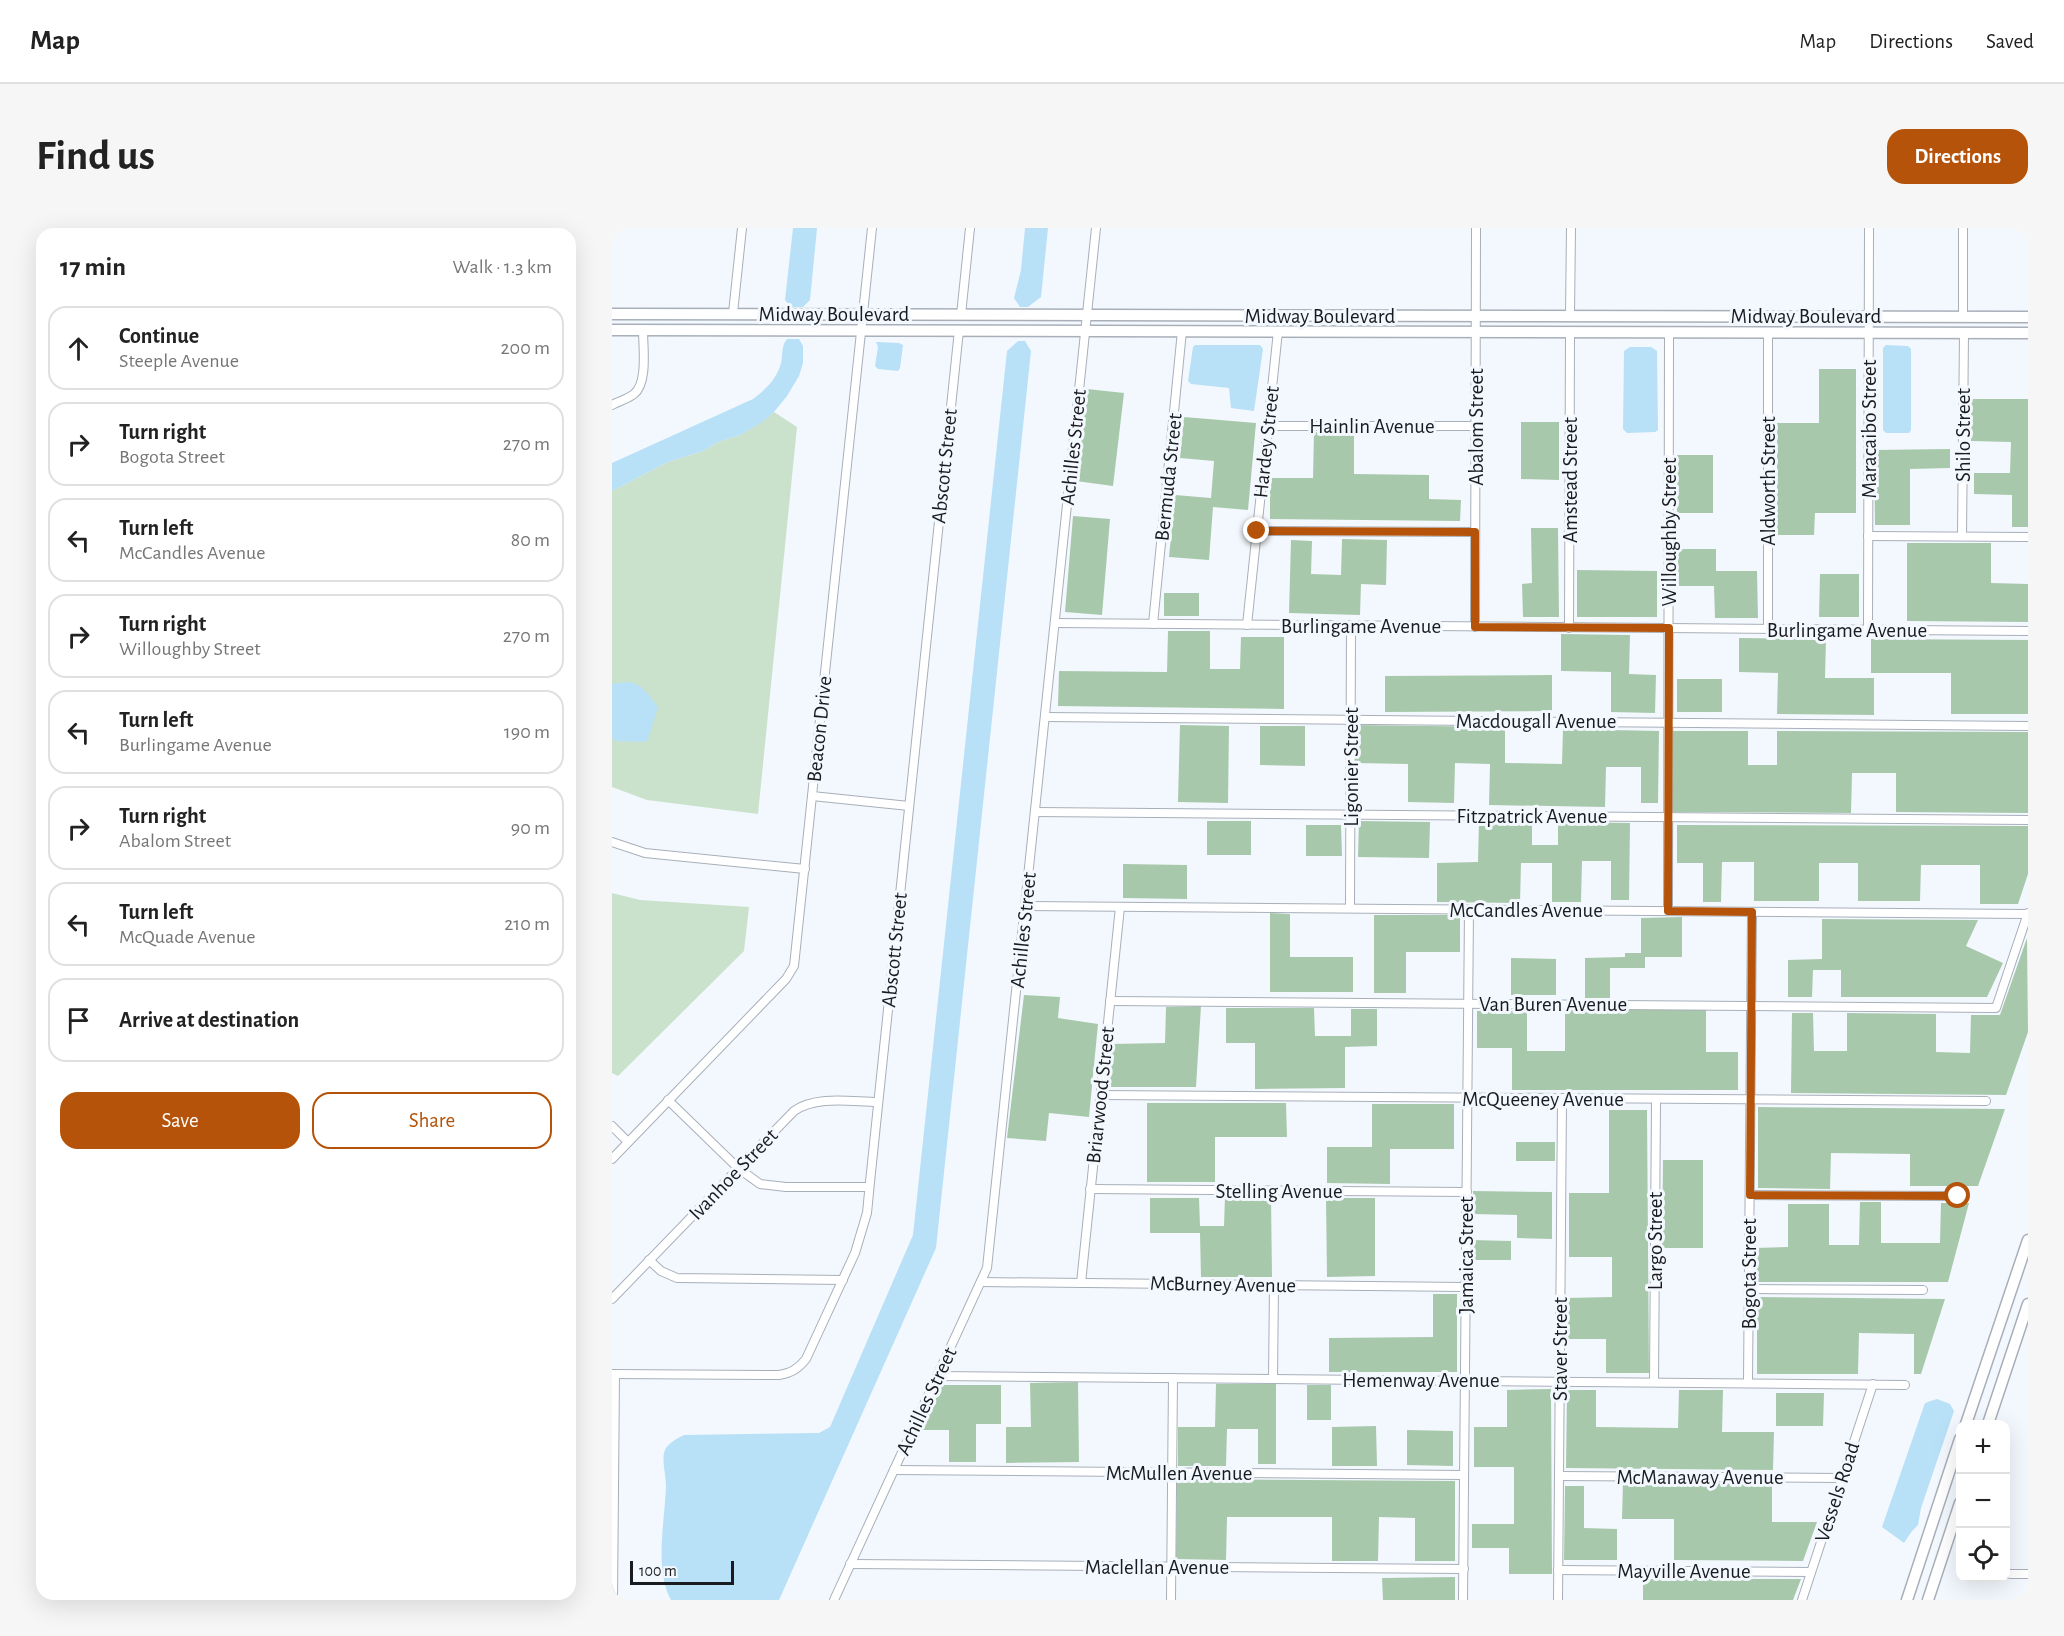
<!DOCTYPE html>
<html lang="en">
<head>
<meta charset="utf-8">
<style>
  body { margin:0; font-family:"Alegreya Sans",sans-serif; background:#f6f6f6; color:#222 }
  .controls { position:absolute; right:18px; bottom:18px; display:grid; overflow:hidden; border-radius:12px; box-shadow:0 6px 24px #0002 }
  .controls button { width:54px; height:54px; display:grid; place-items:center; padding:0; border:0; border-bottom:2px solid #e0e0e0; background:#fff; color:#222; font:30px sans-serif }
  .scale { position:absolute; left:18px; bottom:15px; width:104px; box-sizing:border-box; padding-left:6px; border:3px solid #191b1f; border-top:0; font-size:16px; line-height:21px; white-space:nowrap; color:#191b1f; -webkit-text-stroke:4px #f3f8fe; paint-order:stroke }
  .stop { position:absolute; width:18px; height:18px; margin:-14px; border:4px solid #b45309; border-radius:50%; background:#fff }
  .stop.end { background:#b45309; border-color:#fff; box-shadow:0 2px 6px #0008 }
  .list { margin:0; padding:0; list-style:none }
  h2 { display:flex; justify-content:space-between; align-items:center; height:78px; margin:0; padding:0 24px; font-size:26px }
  h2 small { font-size:20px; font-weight:400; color:#767676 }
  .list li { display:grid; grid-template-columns:39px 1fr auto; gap:18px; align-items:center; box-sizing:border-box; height:84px; margin:0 12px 12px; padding:0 12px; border:2px solid #e0e0e0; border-radius:18px }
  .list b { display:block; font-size:22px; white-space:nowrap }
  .list p { margin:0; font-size:20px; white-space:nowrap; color:#767676 }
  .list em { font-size:20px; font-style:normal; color:#767676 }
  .actions { display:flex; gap:12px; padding:18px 24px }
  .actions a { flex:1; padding:14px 0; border:2px solid #b45309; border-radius:18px; text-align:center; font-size:21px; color:#b45309 }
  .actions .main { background:#b45309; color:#fff }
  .icon { flex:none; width:33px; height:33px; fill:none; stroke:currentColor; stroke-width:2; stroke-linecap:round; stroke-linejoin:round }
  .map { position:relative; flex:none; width:1416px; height:1372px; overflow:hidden; border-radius:18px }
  header { display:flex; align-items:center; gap:36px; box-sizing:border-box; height:84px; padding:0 30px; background:#fff; border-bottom:2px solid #e0e0e0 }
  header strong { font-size:28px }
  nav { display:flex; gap:33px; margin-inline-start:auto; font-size:21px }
  .intro { display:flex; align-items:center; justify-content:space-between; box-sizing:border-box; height:144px; padding:0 36px }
  h1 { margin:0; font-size:42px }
  .button { padding:15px 27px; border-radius:18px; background:#b45309; color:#fff; font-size:21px; font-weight:700 }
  main { display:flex; gap:36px; padding:0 36px }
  aside { flex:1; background:#fff; border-radius:18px; box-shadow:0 6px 24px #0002 }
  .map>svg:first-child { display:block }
  .green { fill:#cae2cc }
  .forest { fill:#a8c8ab }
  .water { fill:#b8e0f7 }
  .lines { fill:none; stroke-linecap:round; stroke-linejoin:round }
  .street-casing { stroke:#a8afb9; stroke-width:10 }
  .secondary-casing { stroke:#a8afb9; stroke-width:13 }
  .street { stroke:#fff; stroke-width:8 }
  .secondary { stroke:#fff; stroke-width:10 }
  .route { stroke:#b45309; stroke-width:8 }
  .labels { text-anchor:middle; stroke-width:6; stroke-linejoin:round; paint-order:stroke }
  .street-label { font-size:21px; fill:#191b1f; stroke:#f3f8fe }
</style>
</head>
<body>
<header>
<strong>Map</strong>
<nav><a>Map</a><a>Directions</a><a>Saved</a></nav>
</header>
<div class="intro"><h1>Find us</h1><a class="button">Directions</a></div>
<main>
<aside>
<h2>17 min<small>Walk · 1.3 km</small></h2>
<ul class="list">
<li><svg class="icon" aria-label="ahead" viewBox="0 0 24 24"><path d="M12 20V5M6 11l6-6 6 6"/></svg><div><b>Continue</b><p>Steeple Avenue</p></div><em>200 m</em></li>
<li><svg class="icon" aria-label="right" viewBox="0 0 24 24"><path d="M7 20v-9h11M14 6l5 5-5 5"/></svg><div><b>Turn right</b><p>Bogota Street</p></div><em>270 m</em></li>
<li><svg class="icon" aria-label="left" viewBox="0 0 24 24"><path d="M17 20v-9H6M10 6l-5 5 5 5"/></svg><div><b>Turn left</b><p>McCandles Avenue</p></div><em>80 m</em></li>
<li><svg class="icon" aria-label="right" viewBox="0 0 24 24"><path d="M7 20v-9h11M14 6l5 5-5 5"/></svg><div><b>Turn right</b><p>Willoughby Street</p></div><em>270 m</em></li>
<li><svg class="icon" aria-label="left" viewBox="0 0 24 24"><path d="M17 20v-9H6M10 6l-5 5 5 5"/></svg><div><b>Turn left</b><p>Burlingame Avenue</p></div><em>190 m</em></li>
<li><svg class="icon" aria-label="right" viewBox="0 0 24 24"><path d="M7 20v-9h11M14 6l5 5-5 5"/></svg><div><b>Turn right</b><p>Abalom Street</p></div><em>90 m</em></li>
<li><svg class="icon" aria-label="left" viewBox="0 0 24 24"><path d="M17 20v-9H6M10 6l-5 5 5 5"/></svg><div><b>Turn left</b><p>McQuade Avenue</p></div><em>210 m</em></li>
<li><svg class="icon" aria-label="arrive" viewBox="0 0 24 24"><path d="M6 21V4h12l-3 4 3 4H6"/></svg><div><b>Arrive at destination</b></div></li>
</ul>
<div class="actions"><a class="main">Save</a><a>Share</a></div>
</aside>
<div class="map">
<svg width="1416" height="1372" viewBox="0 0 1416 1372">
  <rect width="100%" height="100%" fill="#f3f8fe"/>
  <!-- green -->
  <g class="green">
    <polygon points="162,184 185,199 146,586 35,572 0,559 0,263 56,234 91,223 106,214 128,207 148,195"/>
    <polygon points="0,665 28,672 137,679 132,723 6,848 0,845"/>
  </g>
  <!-- forest -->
  <g class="forest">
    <polygon points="1207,141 1244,141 1244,285 1203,285 1202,307 1165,307 1165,195 1207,195"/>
    <polygon points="475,161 512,165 501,258 464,253"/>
    <polygon points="1359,171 1416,171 1416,299 1400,299 1400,267 1362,266 1362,245 1398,245 1399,214 1359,213"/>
    <polygon points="572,189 644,195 636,282 601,279 597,332 557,329 563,267 599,270 602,233 568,230"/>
    <polygon points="909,194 947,194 947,252 909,251"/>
    <polygon points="702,204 742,204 742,246 817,247 817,271 849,272 848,293 658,291 658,250 701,250"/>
    <polygon points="1338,221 1338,240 1298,241 1298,297 1263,297 1262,222"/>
    <rect x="1065" y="227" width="36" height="58"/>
    <polygon points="461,288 498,291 490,387 453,384"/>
    <polygon points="919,300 946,300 947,389 911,389 910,356 920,355"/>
    <polygon points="730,311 775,312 774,357 749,356 748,387 677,385 679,312 700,313 699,346 729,347"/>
    <polygon points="1295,315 1379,315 1379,355 1416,356 1416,394 1295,393"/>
    <polygon points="1066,321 1104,321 1104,343 1145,343 1146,390 1103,390 1102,358 1066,358"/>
    <polygon points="965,342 1045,343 1045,389 965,389"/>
    <polygon points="1208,346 1247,346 1247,389 1207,389"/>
    <rect x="552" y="365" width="35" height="23"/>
    <polygon points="556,403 598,403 598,441 628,441 629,409 672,409 672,481 446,478 447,443 555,444"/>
    <polygon points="949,406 1018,407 1017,446 1044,447 1043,485 999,484 999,444 949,443"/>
    <polygon points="1127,410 1214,411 1213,450 1262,450 1262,487 1165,486 1166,445 1127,444"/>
    <polygon points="1259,411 1416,412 1416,486 1339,486 1339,445 1259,445"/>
    <polygon points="940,447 940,483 773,484 773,448"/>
    <rect x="1065" y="451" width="45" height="33"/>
    <polygon points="568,497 617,498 616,575 566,574"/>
    <polygon points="743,497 893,499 893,535 950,536 951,501 1047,503 1046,575 1029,575 1029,539 994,539 993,579 877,577 878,536 843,535 842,575 796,574 796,536 743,535"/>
    <polygon points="648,498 693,498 693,538 648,537"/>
    <polygon points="1061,503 1136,503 1136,537 1165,537 1165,503 1416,504 1416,585 1284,584 1284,545 1240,545 1239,585 1061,584"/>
    <polygon points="867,592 920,592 920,617 946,617 946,594 1018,595 1017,672 999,672 999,633 970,633 969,674 940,674 940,635 909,635 908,675 825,674 825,635 866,634"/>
    <rect x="595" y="593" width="44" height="34"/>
    <polygon points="747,593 818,594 817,630 746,629"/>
    <polygon points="694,597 729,597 730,628 694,628"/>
    <polygon points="1065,597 1416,598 1416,646 1406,676 1368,676 1368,637 1309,637 1308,673 1246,673 1246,635 1207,635 1207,673 1142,673 1142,634 1110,634 1109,674 1091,674 1091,635 1065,635"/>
    <polygon points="511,636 575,637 575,671 511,670"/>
    <polygon points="658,685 678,686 678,729 741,729 741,764 658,764"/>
    <polygon points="762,687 848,687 848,724 794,724 794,765 762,765"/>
    <polygon points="1070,689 1070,729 1033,729 1033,740 998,740 998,770 973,770 973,730 1013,729 1013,725 1029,725 1029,690"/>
    <polygon points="1210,691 1366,692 1354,718 1391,735 1375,769 1229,769 1229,742 1201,742 1200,769 1176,769 1176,732 1210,731"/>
    <polygon points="1415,710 1416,804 1394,867 1179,865 1180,785 1201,785 1202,823 1235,823 1235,785 1324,786 1324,824 1358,825 1359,787 1388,787"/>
    <polygon points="899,730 944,731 944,767 899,767"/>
    <polygon points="412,767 448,769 446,790 486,796 477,889 437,885 434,913 395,910"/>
    <polygon points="589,778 584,859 495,859 499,816 553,815 554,779"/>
    <polygon points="614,780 702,780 703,808 739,808 739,781 765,781 765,818 733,819 733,860 643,861 643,815 614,815"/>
    <polygon points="953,782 1094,782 1094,824 1126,824 1126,862 900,862 900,820 865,820 865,783 915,783 915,823 953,823"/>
    <polygon points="535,875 674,875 675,909 603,909 603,954 535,954"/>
    <polygon points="760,876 842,876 842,921 778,921 778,956 715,955 715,919 760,919"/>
    <polygon points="1146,879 1393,881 1366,958 1298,958 1298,926 1219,925 1218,961 1146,960"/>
    <polygon points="997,882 1035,882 1037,1145 994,1145 994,1111 956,1111 955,1070 1000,1069 1000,1029 957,1029 957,965 997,965"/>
    <rect x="904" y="914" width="39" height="19"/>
    <polygon points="1051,932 1091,932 1091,1020 1050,1020"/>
    <polygon points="861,963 940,964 940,1011 905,1010 905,987 861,986"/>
    <polygon points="613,968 659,968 660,1049 589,1049 588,1005 538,1005 538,970 587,970 588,998 612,998"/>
    <polygon points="714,970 763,970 763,1048 715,1049"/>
    <polygon points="1248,974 1269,974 1269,1015 1328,1015 1329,975 1357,975 1336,1054 1141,1054 1142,1020 1176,1019 1176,976 1217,976 1217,1017 1247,1017"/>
    <polygon points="859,1012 899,1013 899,1032 859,1032"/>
    <polygon points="821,1066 845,1066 845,1144 717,1144 717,1110 821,1109"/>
    <polygon points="1145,1069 1333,1071 1309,1146 1302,1146 1302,1106 1247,1105 1246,1146 1145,1146"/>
    <polygon points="466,1154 467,1234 394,1235 394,1199 419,1199 418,1155"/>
    <polygon points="604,1156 664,1156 664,1236 646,1236 646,1201 615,1201 614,1238 566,1238 566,1199 603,1199"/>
    <polygon points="330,1157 389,1157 389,1196 364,1196 364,1234 337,1234 337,1202 309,1202"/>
    <rect x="695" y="1157" width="24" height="35"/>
    <polygon points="939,1161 940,1346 897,1346 897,1320 860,1320 860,1296 902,1296 902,1239 862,1239 862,1199 895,1199 895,1162"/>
    <polygon points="955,1162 984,1162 984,1199 1066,1200 1067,1162 1111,1162 1110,1204 1162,1204 1161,1242 954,1240"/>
    <polygon points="1164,1165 1212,1165 1211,1198 1164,1198"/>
    <polygon points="764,1198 765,1238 720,1238 720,1199"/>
    <polygon points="795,1202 841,1203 841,1238 795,1237"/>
    <polygon points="565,1251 843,1253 843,1333 803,1333 803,1290 767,1289 766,1333 720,1333 720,1289 615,1289 614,1332 564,1331"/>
    <polygon points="1011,1254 1160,1256 1160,1294 1205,1294 1191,1333 1062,1332 1062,1291 1010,1291"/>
    <polygon points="953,1258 972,1258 972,1300 1005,1301 1005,1332 952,1332"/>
    <polygon points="843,1349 843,1372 771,1372 770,1350"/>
    <polygon points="1031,1351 1189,1351 1181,1372 1031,1372"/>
  </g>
  <!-- water -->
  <g class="water">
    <polygon points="181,0 205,0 198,72 191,79 179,79 173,72"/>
    <polygon points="413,0 436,0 429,69 416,79 408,79 402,70 409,42"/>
    <path d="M 175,111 L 187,111 L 191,118 L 191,135 L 187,148 L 175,168 L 162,184 L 149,195 L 128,207 L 106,214 L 91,223 L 56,234 L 0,263 L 0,235 L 141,171 C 153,162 165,151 169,135 C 171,127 169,118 175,111 Z"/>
    <path d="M 406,113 L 413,113 L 419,123 L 324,1020 L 167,1372 L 59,1372 C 42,1341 53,1292 54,1258 C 54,1247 50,1235 52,1225 C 54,1216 64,1211 72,1207 L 207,1205 L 218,1199 L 301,1007 L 395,123 Z"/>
    <polygon points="264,114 287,115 291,117 288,140 286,143 266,141 263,138 266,119"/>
    <polygon points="583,117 648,117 651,121 642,183 619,180 617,160 579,156 576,153 581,119"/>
    <polygon points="1274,117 1296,118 1299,121 1299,202 1297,205 1274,205 1271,202 1271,120"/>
    <polygon points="1018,119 1039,119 1045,123 1046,202 1043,204 1015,205 1011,201 1012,123"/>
    <path d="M 15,454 C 31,455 37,468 46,479 L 36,511 L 33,514 L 3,513 L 0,509 L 0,456 Z"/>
    <polygon points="1325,1171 1338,1176 1342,1183 1309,1280 1306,1297 1300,1303 1292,1315 1270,1299 1313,1175"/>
  </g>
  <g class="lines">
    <!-- street casing -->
    <g class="street-casing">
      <g id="street">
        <polyline points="121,85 130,0"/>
        <polyline points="349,87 358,0"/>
        <polyline points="958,87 959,0"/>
        <polyline points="1351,89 1351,0"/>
        <path d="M 0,177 C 7,173 16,171 22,166 C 36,155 31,119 31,102"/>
        <polyline points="656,198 864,198"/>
        <polyline points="645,303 863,304"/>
        <polyline points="1256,308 1416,309"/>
        <polyline points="1350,308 1352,105"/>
        <polyline points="443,395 1416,403"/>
        <polyline points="541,396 570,103"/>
        <polyline points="635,397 666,103"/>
        <polyline points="863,399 864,0"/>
        <polyline points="957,400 958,104"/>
        <polyline points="1156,401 1156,105"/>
        <polyline points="1256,402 1257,0"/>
        <polyline points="433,489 1416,498"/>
        <polyline points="200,568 297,578"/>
        <polyline points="423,584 1416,592"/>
        <polyline points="0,614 33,625 193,641"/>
        <polyline points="413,678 1415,686"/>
        <polyline points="738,680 739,398"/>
        <polyline points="1056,683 1057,105"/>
        <polyline points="498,773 1384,780 1416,685"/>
        <polyline points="488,867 1374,873"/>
        <polyline points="56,872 126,940 148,956 174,959 257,959"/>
        <polyline points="0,898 16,914"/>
        <polyline points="0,931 174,751 182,738 260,0"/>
        <polyline points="478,961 855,964"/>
        <polyline points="1138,967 1346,968"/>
        <polyline points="37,1032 49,1043 65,1050 231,1052"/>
        <polyline points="369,1054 854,1059"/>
        <polyline points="469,1055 508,679"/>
        <polyline points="1137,1061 1311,1062"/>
        <path d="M 0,1071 L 182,883 C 205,867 240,874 266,874"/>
        <path d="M 0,1146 L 167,1147 C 179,1145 186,1141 194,1131 L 243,1025 L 255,985 L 258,954 L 347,102"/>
        <polyline points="325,1148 1293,1157"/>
        <polyline points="661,1151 662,1057"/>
        <polyline points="1042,1154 1044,872"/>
        <polyline points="1136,1155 1140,684"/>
        <polyline points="282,1242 852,1247"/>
        <polyline points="947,1248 1230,1250"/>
        <polyline points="238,1336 852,1341"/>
        <polyline points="946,1342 1199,1344"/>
        <polyline points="1398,1346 1416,1346"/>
        <polyline points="1,1372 3,1146"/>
        <polyline points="222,1372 375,1040 484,0"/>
        <polyline points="559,1372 561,1150"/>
        <polyline points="851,1372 857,681"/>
        <polyline points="946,1372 950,871"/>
        <polyline points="1190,1372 1261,1156"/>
      </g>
    </g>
    <!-- secondary casing -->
    <g class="secondary-casing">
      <g id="secondary">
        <polyline points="0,86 1416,89"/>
        <polyline points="0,102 1416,105"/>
        <polyline points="1354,1196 1416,1012"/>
        <polyline points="1376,1196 1416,1076"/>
        <polyline points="1295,1372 1348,1211"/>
        <polyline points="1316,1372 1348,1275"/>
      </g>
    </g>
    <!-- street -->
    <use href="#street" class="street"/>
    <!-- secondary -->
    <use href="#secondary" class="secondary"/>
  </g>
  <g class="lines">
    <!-- route -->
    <polyline class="route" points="645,303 863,304 863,399 1057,400 1056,683 1140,684 1138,967 1346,968"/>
  </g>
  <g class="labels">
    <!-- street labels -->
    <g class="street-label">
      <text x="222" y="93">Midway Boulevard</text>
      <text x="708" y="95">Midway Boulevard</text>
      <text x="1194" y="95">Midway Boulevard</text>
      <text x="760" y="205">Hainlin Avenue</text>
      <text transform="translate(864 199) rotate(-90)" y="7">Abalom Street</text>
      <text transform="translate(1257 201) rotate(-90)" y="7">Maracaibo Street</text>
      <text transform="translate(1351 207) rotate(-90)" y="7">Shilo Street</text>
      <text transform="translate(654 214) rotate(-84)" y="7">Hardey Street</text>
      <text transform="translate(461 219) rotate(-84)" y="7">Achilles Street</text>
      <text transform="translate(332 238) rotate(-84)" y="7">Abscott Street</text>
      <text transform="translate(556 249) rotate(-84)" y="7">Bermuda Street</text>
      <text transform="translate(958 252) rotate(-90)" y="7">Amstead Street</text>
      <text transform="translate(1156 253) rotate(-90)" y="7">Aldworth Street</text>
      <text transform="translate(1057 304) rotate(-90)" y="7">Willoughby Street</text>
      <text x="749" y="405">Burlingame Avenue</text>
      <text x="1235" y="409">Burlingame Avenue</text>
      <text x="924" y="500">Macdougall Avenue</text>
      <text transform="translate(207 501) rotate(-84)" y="7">Beacon Drive</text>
      <text transform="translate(739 539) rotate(-90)" y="7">Ligonier Street</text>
      <text x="920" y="595">Fitzpatrick Avenue</text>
      <text x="914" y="689">McCandles Avenue</text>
      <text transform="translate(411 702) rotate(-84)" y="7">Achilles Street</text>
      <text transform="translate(282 722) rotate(-84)" y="7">Abscott Street</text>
      <text x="941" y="783">Van Buren Avenue</text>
      <text transform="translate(488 867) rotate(-84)" y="7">Briarwood Street</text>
      <text x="931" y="878">McQueeney Avenue</text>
      <text transform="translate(121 946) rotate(-46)" y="7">Ivanhoe Street</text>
      <text x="667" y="970">Stelling Avenue</text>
      <text transform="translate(1043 1013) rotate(-90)" y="7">Largo Street</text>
      <text transform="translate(854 1027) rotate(-90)" y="7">Jamaica Street</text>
      <text transform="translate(1137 1046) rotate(-90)" y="7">Bogota Street</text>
      <text transform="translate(611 1056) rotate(1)" y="7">McBurney Avenue</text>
      <text transform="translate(948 1121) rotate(-90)" y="7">Staver Street</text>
      <text x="809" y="1159">Hemenway Avenue</text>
      <text transform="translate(314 1173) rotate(-65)" y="7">Achilles Street</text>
      <text x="567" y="1252">McMullen Avenue</text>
      <text x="1088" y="1256">McManaway Avenue</text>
      <text transform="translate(1225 1264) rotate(-72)" y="7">Vessels Road</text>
      <text x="545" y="1346">Maclellan Avenue</text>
      <text x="1072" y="1350">Mayville Avenue</text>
    </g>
  </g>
</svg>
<div class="controls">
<button>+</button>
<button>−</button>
<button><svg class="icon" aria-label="locate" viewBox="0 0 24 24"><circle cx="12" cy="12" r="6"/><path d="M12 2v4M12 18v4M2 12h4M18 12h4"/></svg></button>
</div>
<div class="scale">100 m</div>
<div class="stop" style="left:1346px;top:968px"></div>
<div class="stop end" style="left:645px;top:303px"></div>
</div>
</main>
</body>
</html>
